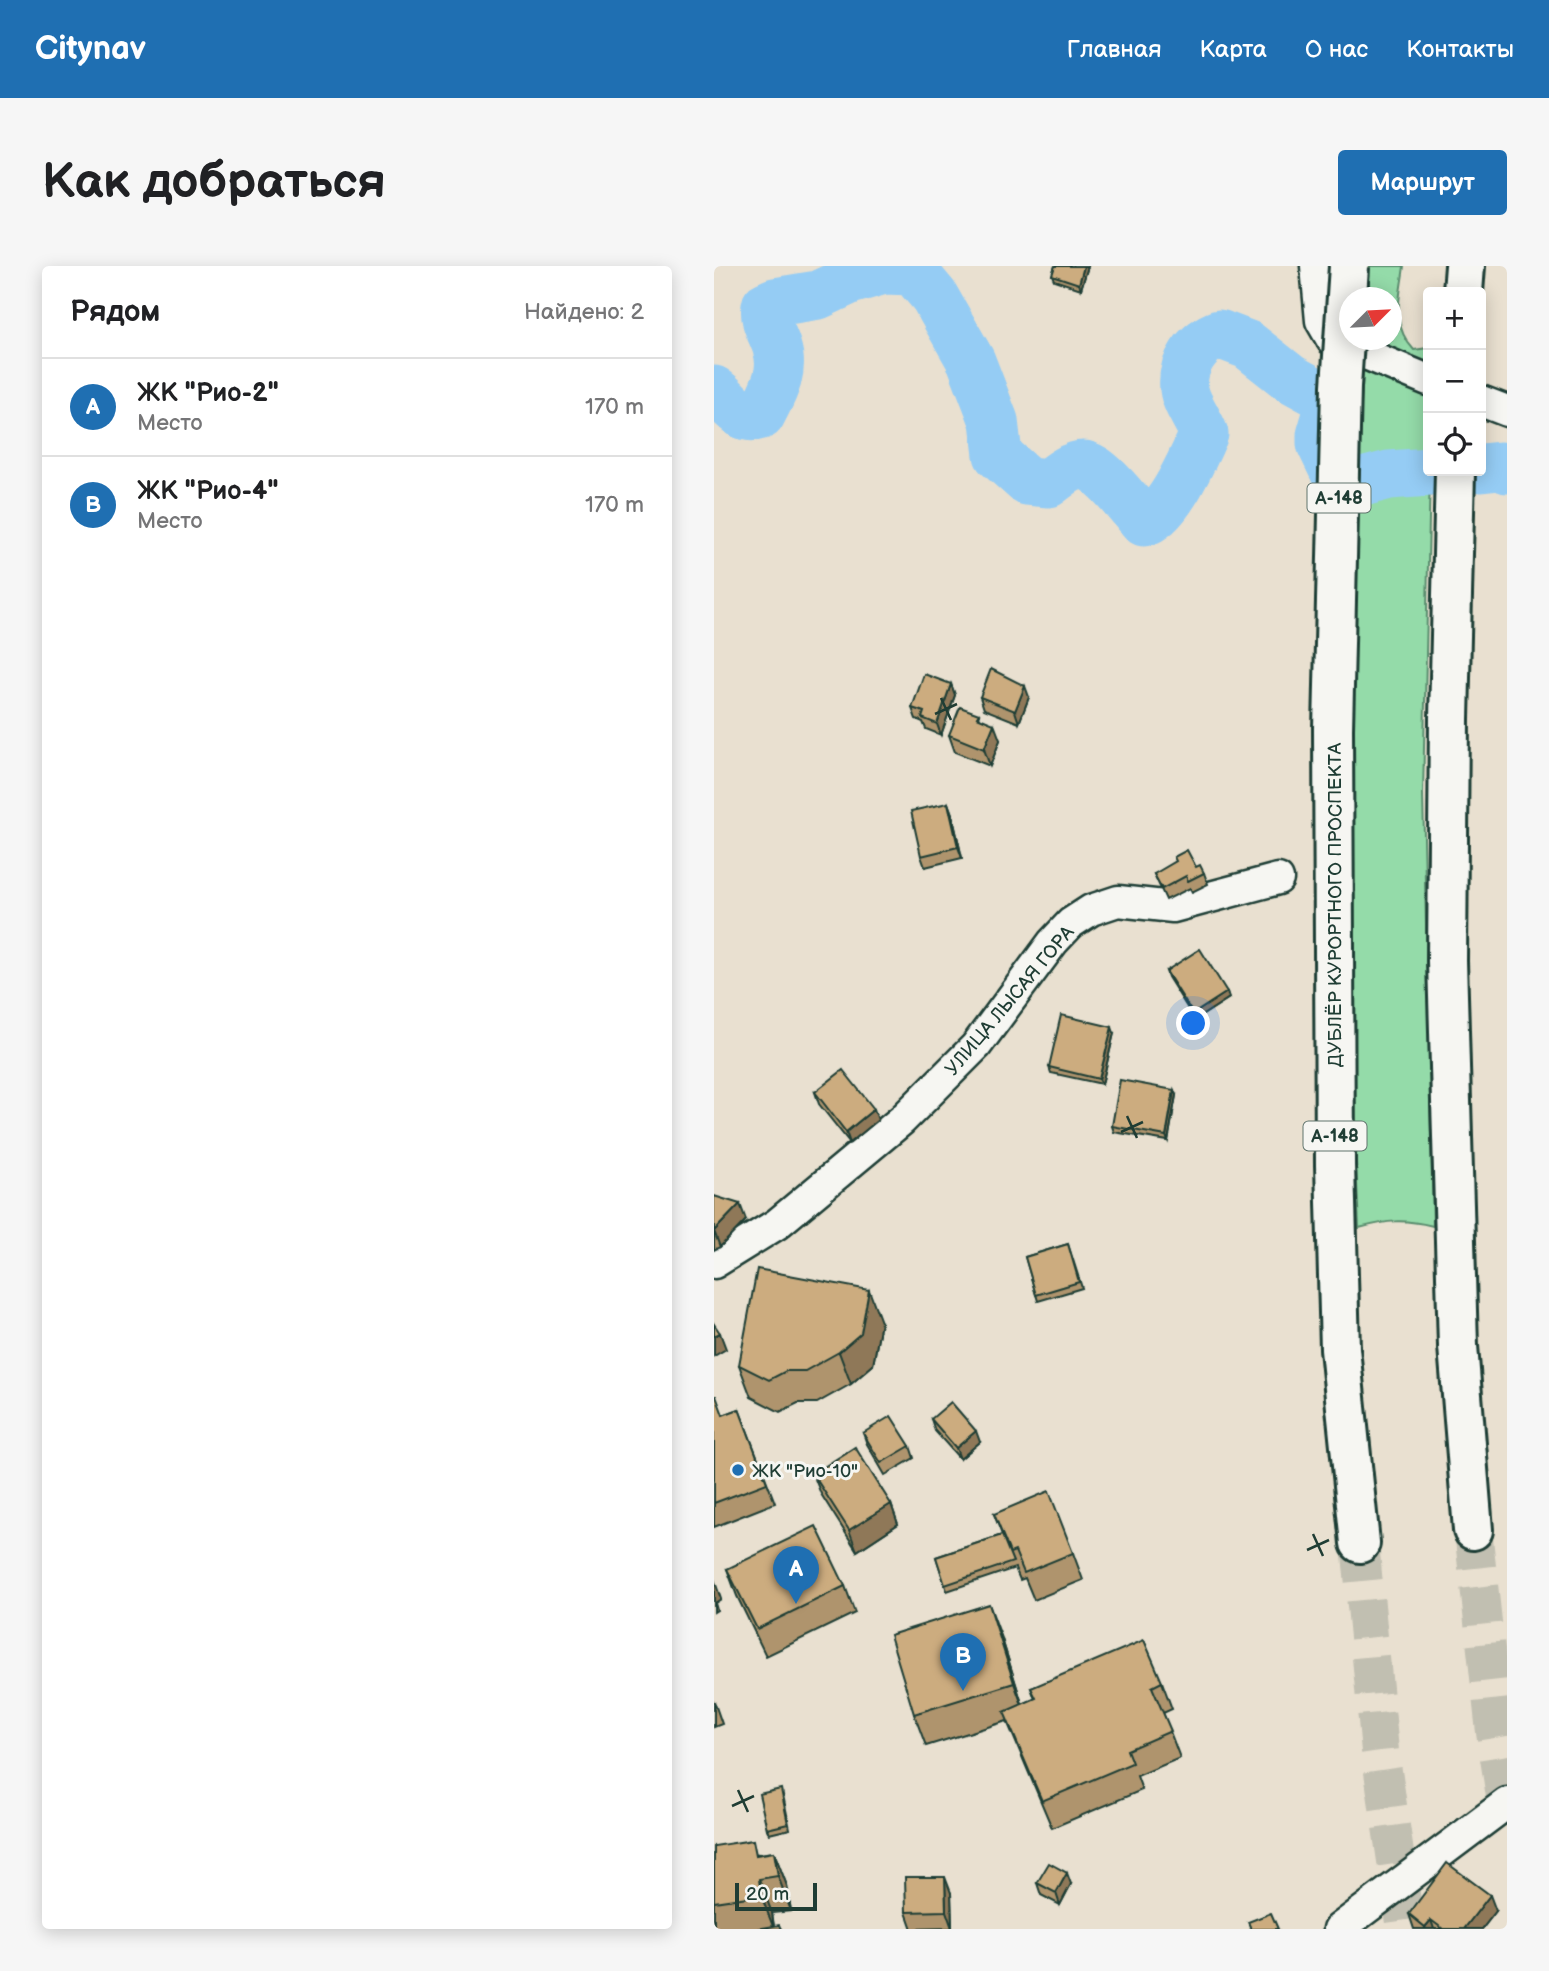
<!DOCTYPE html>
<html lang="ru">
<head>
<meta charset="utf-8">
<style>
  body { margin:0; font-family:"Balsamiq Sans",sans-serif; background:#f6f6f6; color:#202124 }
  .controls { position:absolute; right:21px; top:21px; display:grid; overflow:hidden; border-radius:7px; box-shadow:0 4px 18px #0003 }
  .controls button { width:63px; height:63px; display:grid; place-items:center; padding:0; border:0; border-bottom:2px solid #e0e0e0; background:#fff; color:#202124; font:35px sans-serif }
  .compass { position:absolute; left:625px; top:21px; width:63px; height:63px; border-radius:50%; background:#fff; box-shadow:0 4px 18px #0003; rotate:66deg }
  .scale { position:absolute; left:21px; bottom:18px; width:82px; box-sizing:border-box; padding-left:7px; border:4px solid #1f3d34; border-top:0; font-size:19px; line-height:24px; white-space:nowrap; color:#1f3d34; -webkit-text-stroke:5px #f6f6f2; paint-order:stroke }
  .you { position:absolute; left:480px; top:758px; width:24px; height:24px; margin:-18px; border:5px solid #fff; border-radius:50%; background:#1a73e8; box-shadow:0 0 0 10px #1a73e833 }
  .badge { display:grid; place-items:center; width:46px; height:46px; border-radius:50%; background:#1f6fb2; color:#fff; font-size:23px; font-weight:700 }
  .pin { position:absolute; translate:-50% -58px; filter:drop-shadow(0 2px 4px #0008) }
  .pin::after { content:''; position:absolute; top:37px; width:24px; height:21px; background:inherit; clip-path:polygon(0 0,100% 0,50% 100%) }
  .list { margin:0; padding:0; list-style:none }
  h2 { display:flex; justify-content:space-between; align-items:center; height:91px; margin:0; padding:0 28px; font-size:30px }
  h2 small { font-size:23px; font-weight:400; color:#757577 }
  .list li { display:grid; grid-template-columns:46px 1fr auto; gap:21px; align-items:center; box-sizing:border-box; height:98px; padding:0 28px; border-top:2px solid #e0e0e0 }
  .list b { display:block; font-size:26px; white-space:nowrap }
  .list p { margin:0; font-size:23px; white-space:nowrap; color:#757577 }
  .list em { font-size:23px; font-style:normal; color:#757577 }
  .icon { flex:none; width:38px; height:38px; fill:none; stroke:currentColor; stroke-width:2; stroke-linecap:round; stroke-linejoin:round }
  .map { position:relative; flex:none; width:793px; height:1663px; overflow:hidden; border-radius:7px }
  header { display:flex; align-items:center; gap:42px; box-sizing:border-box; height:98px; padding:0 35px; background:#1f6fb2; color:#fff }
  header strong { font-size:33px }
  nav { display:flex; gap:38px; margin-inline-start:auto; font-size:24px }
  .intro { display:flex; align-items:center; justify-content:space-between; box-sizing:border-box; height:168px; padding:0 42px }
  h1 { margin:0; font-size:49px }
  .button { padding:18px 32px; border-radius:7px; background:#1f6fb2; color:#fff; font-size:24px; font-weight:700 }
  main { display:flex; gap:42px; padding:0 42px }
  aside { flex:1; background:#fff; border-radius:7px; box-shadow:0 4px 18px #0003 }
  .map>svg:first-child { display:block }
  .green { fill:#94dba9; stroke:#5a8c6e; stroke-width:2 }
  .lines { fill:none; stroke-linecap:round; stroke-linejoin:round }
  .river { stroke:#95ccf4; stroke-width:49 }
  .major-tunnel { stroke:#c1bfb1; stroke-width:38; stroke-dasharray:38 19; stroke-linecap:butt }
  .minor-casing { stroke:#1f3d34; stroke-width:35 }
  .major-casing { stroke:#1f3d34; stroke-width:44 }
  .minor { stroke:#f6f6f2; stroke-width:30 }
  .major { stroke:#f6f6f2; stroke-width:38 }
  .major-bridge-casing { stroke:#1f3d34; stroke-width:44; stroke-linecap:butt }
  .major-bridge { stroke:#f6f6f2; stroke-width:38 }
  .wall { fill:#af946d; stroke:#1f3d34; stroke-width:2 }
  .shaded-wall { fill:#8f7859; stroke:#1f3d34; stroke-width:2 }
  .building { fill:#ccac7f; stroke:#1f3d34; stroke-width:2 }
  .ticks { fill:none; stroke:#1f3d34; stroke-width:2.5 }
  .poi-dot { fill:#1f6fb2; stroke:#f6f6f2; stroke-width:2.5 }
  .labels { text-anchor:middle; stroke-width:6; stroke-linejoin:round; paint-order:stroke }
  .shield { fill:#f6f6f2; stroke:#60746d; stroke-width:2 }
  .shield-label { font-size:18px; font-weight:bold; fill:#1f3d34 }
  .street-label { font-size:19px; fill:#1f3d34; stroke:#f6f6f2 }
  .poi-label { font-size:19px; fill:#1f3d34; stroke:#f6f6f2; text-anchor:start }
</style>
</head>
<body>
<header>
<strong>Citynav</strong>
<nav><a>Главная</a><a>Карта</a><a>О нас</a><a>Контакты</a></nav>
</header>
<div class="intro"><h1>Как добраться</h1><a class="button">Маршрут</a></div>
<main>
<aside>
<h2>Рядом<small>Найдено: 2</small></h2>
<ul class="list">
<li><span class="badge">A</span><div><b>ЖК &quot;Рио-2&quot;</b><p>Место</p></div><em>170 m</em></li>
<li><span class="badge">B</span><div><b>ЖК &quot;Рио-4&quot;</b><p>Место</p></div><em>170 m</em></li>
</ul>
</aside>
<div class="map">
<svg width="793" height="1663" viewBox="0 0 793 1663">
  <rect width="100%" height="100%" fill="#e9e0d0"/>
  <filter id="ink" filterUnits="userSpaceOnUse"><feTurbulence type="fractalNoise" baseFrequency=".0143" numOctaves="2"/><feDisplacementMap in="SourceGraphic" scale="14" xChannelSelector="R" yChannelSelector="G"/><feConvolveMatrix kernelMatrix="1 2 1 2 8 2 1 2 1" color-interpolation-filters="sRGB"/></filter>
  <g filter="url(#ink)">
    <!-- green -->
    <path class="green" d="M 656,0 L 690,0 C 686,33 676,58 700,84 L 714,82 L 716,205 L 709,528 L 719,960 C 690,953 674,954 645,962 L 639,829 L 635,543 L 646,155 L 651,74 L 678,74 L 678,32 L 654,31 Z"/>
    <g class="lines">
      <!-- river -->
      <g class="river">
        <path d="M 0,124 C 16,134 24,157 47,149 C 58,127 71,107 63,82 C 59,67 49,56 52,40 L 61,36 L 104,29 L 136,14 L 170,4 L 199,5 L 220,30 L 257,95 L 280,155 L 284,189 L 313,215 L 335,217 C 344,210 357,199 369,199 C 385,198 419,244 430,256 C 455,250 479,191 490,168 C 485,154 472,138 470,123 C 467,98 483,76 505,68 L 534,79 L 576,112 L 611,131 L 614,145 L 607,169 L 607,178 L 620,205 L 630,214 L 641,218 L 675,209 L 729,205"/>
        <polyline points="767,202 786,200 793,203"/>
      </g>
      <!-- major-tunnel -->
      <g class="major-tunnel">
        <polyline points="759,1264 781,1466 793,1543"/>
        <polyline points="646,1277 666,1485 692,1663"/>
      </g>
      <!-- minor casing -->
      <g class="minor-casing">
        <g id="minor">
          <polyline points="602,0 607,55 618,74 714,114"/>
          <polyline points="767,135 793,145"/>
          <polyline points="0,997 63,958 188,854 262,780 339,676 357,657 377,644 404,635 459,641 564,613"/>
          <polyline points="625,1663 793,1537"/>
        </g>
      </g>
      <!-- major casing -->
      <g class="major-casing">
        <g id="major">
          <polyline points="749,26 751,0"/>
          <polyline points="741,205 735,453 733,695 744,1080 759,1264"/>
          <polyline points="619,463 621,899 626,1083 646,1277"/>
        </g>
      </g>
      <!-- minor -->
      <use href="#minor" class="minor"/>
      <!-- major -->
      <use href="#major" class="major"/>
      <!-- major-bridge casing -->
      <g class="major-bridge-casing">
        <polyline id="major-bridge" points="619,463 627,120 635,0"/>
      </g>
      <!-- major-bridge -->
      <use href="#major-bridge" class="major-bridge"/>
    </g>
    <!-- wall -->
    <g class="wall">
      <polygon points="341,0 374,0 367,23 340,14 338,9"/>
      <polygon points="237,418 241,429 227,469 212,463 209,456 202,453 198,442"/>
      <polygon points="266,431 315,431 305,457 270,443"/>
      <polygon points="265,448 266,453 286,474 276,500 241,486 235,469"/>
      <polygon points="234,537 238,548 248,592 211,601 207,590"/>
      <polygon points="482,601 490,607 494,618 478,626 476,622 452,634 440,608"/>
      <polygon points="452,705 513,726 515,732 481,754 454,711"/>
      <polygon points="400,767 388,818 337,807 335,801"/>
      <polygon points="101,826 164,854 136,877 105,838"/>
      <polygon points="462,829 454,875 400,866 398,860"/>
      <polygon points="0,930 32,954 6,981 0,984"/>
      <polygon points="354,978 368,1022 324,1035 311,991"/>
      <polygon points="167,1056 159,1099 137,1118 103,1137 84,1137 66,1146 37,1131 25,1099"/>
      <polygon points="0,1130 9,1149 25,1143 61,1237 0,1261"/>
      <polygon points="217,1153 266,1176 246,1193 221,1165"/>
      <polygon points="149,1167 196,1180 200,1192 171,1209 153,1178"/>
      <polygon points="99,1208 177,1238 184,1258 143,1285 107,1228"/>
      <polygon points="280,1248 359,1287 369,1314 320,1334 311,1312 306,1314 301,1302 233,1325 222,1291 288,1269"/>
      <polygon points="13,1303 131,1320 141,1347 52,1390 23,1330"/>
      <polygon points="287,1370 308,1438 321,1433 317,1422 448,1416 458,1443 449,1447 466,1492 423,1510 428,1524 338,1562 293,1455 212,1480 200,1448"/>
      <polygon points="0,1435 8,1458 0,1461"/>
      <polygon points="69,1529 76,1563 55,1568 53,1563"/>
      <polygon points="0,1580 45,1588 60,1586 73,1620 77,1645 58,1647 60,1660 67,1663 0,1663"/>
      <polygon points="323,1617 357,1618 346,1639 327,1629"/>
      <polygon points="237,1627 238,1662 198,1663 192,1646"/>
      <polygon points="782,1645 768,1663 700,1663 695,1648"/>
    </g>
    <!-- shaded-wall -->
    <g class="shaded-wall">
      <polygon points="370,0 374,0 367,23 365,18"/>
      <polygon points="237,418 241,429 227,469 223,458"/>
      <polygon points="311,420 315,431 305,457 301,445"/>
      <polygon points="280,458 286,474 276,500 270,483"/>
      <polygon points="234,537 238,548 248,592 244,581"/>
      <polygon points="513,726 515,732 481,754 479,748"/>
      <polygon points="398,761 400,767 388,818 385,813"/>
      <polygon points="460,824 462,829 454,875 452,870"/>
      <polygon points="160,843 164,854 136,877 132,866"/>
      <polygon points="26,938 32,954 6,981 0,965"/>
      <polygon points="155,1024 167,1056 159,1099 137,1118 125,1086"/>
      <polygon points="6,1067 12,1083 0,1090 0,1070"/>
      <polygon points="262,1165 266,1176 246,1193 242,1182"/>
      <polygon points="177,1238 184,1258 143,1285 135,1264"/>
      <polygon points="0,1313 7,1333 1,1337 3,1344 0,1346"/>
      <polygon points="275,1338 287,1370 312,1450 300,1417"/>
      <polygon points="60,1586 73,1620 77,1645 64,1610"/>
      <polygon points="353,1607 357,1618 346,1639 342,1627"/>
      <polygon points="231,1611 237,1627 238,1662 232,1645"/>
      <polygon points="45,1613 58,1647 60,1663 47,1629"/>
      <polygon points="776,1629 782,1645 768,1663 750,1663"/>
      <polygon points="717,1654 720,1663 712,1663 711,1661"/>
    </g>
    <!-- building -->
    <g class="building">
      <polygon points="341,0 370,0 365,18 338,9"/>
      <polygon points="277,403 311,420 301,445 266,431"/>
      <polygon points="210,408 237,418 223,458 208,452 210,446 198,442"/>
      <polygon points="246,441 265,448 263,451 280,458 270,483 235,469"/>
      <polygon points="234,537 244,581 207,590 197,545"/>
      <polygon points="473,584 482,601 486,599 490,607 474,615 472,610 448,623 440,608 462,595 460,591"/>
      <polygon points="486,683 513,726 479,748 452,705"/>
      <polygon points="347,749 398,761 385,813 335,801"/>
      <polygon points="129,804 160,843 132,866 101,826"/>
      <polygon points="406,814 460,824 452,870 398,860"/>
      <polygon points="0,930 26,938 0,965"/>
      <polygon points="354,978 365,1016 322,1029 311,991"/>
      <polygon points="43,1003 155,1024 147,1067 125,1086 91,1105 72,1105 55,1114 25,1099"/>
      <polygon points="0,1058 6,1067 0,1070"/>
      <polygon points="0,1130 2,1130 9,1149 25,1143 53,1217 0,1237"/>
      <polygon points="237,1136 262,1165 242,1182 217,1153"/>
      <polygon points="177,1150 196,1180 167,1197 149,1167"/>
      <polygon points="141,1181 177,1238 135,1264 99,1208"/>
      <polygon points="335,1225 359,1287 310,1307 301,1285 296,1287 280,1248"/>
      <polygon points="102,1260 131,1320 43,1363 13,1303"/>
      <polygon points="288,1269 299,1296 231,1319 222,1291"/>
      <polygon points="275,1338 300,1417 200,1448 176,1369"/>
      <polygon points="430,1374 448,1416 438,1421 457,1465 413,1484 418,1497 328,1535 290,1446 322,1432 317,1422"/>
      <polygon points="67,1523 74,1558 53,1563 45,1528"/>
      <polygon points="39,1574 42,1589 60,1586 64,1610 45,1613 47,1629 0,1636 0,1580"/>
      <polygon points="335,1597 353,1607 342,1627 323,1617"/>
      <polygon points="733,1597 776,1629 750,1663 729,1663 717,1654 711,1661 695,1648"/>
      <polygon points="191,1611 231,1611 232,1645 192,1646"/>
      <polygon points="557,1647 564,1663 537,1663 534,1656"/>
      <polygon points="65,1659 67,1663 43,1663"/>
    </g>
  </g>
  <!-- ticks -->
  <path class="ticks" d="M 227,432 L 237,454M 221,448 L 243,438M 413,850 L 423,872M 407,866 L 429,856M 599,1268 L 609,1290M 593,1284 L 615,1274M 24,1524 L 34,1546M 18,1540 L 40,1530"/>
  <!-- markers -->
  <circle class="poi-dot" cx="24" cy="1204" r="7"/>
  <g class="labels">
    <!-- shield labels -->
    <g class="shield">
      <rect x="593.5" y="217.5" width="63" height="29" rx="5"/>
      <rect x="589.5" y="855.5" width="63" height="29" rx="5"/>
    </g>
    <g class="shield-label">
      <text x="625" y="238">А-148</text>
      <text x="621" y="876">А-148</text>
    </g>
    <!-- street labels -->
    <g class="street-label">
      <text transform="translate(620 639) rotate(-90)" y="7">ДУБЛЁР КУРОРТНОГО ПРОСПЕКТА</text>
      <text transform="translate(295 734) rotate(-50)" y="7">УЛИЦА ЛЫСАЯ ГОРА</text>
    </g>
    <!-- poi labels -->
    <g class="poi-label">
      <text x="38" y="1211">ЖК "Рио-10"</text>
    </g>
  </g>
</svg>
<div class="controls">
<button>+</button>
<button>−</button>
<button><svg class="icon" aria-label="locate" viewBox="0 0 24 24"><circle cx="12" cy="12" r="6"/><path d="M12 2v4M12 18v4M2 12h4M18 12h4"/></svg></button>
</div>
<svg class="compass" viewBox="-18 -18 36 36"><path d="M0-13l5 13h-10z" fill="#e53935"/><path d="M0 13l5-13h-10z" fill="#757577"/></svg>
<div class="scale">20 m</div>
<div class="you"></div>
<div class="pin badge" style="left:82px;top:1338px">A</div>
<div class="pin badge" style="left:249px;top:1425px">B</div>
</div>
</main>
</body>
</html>
